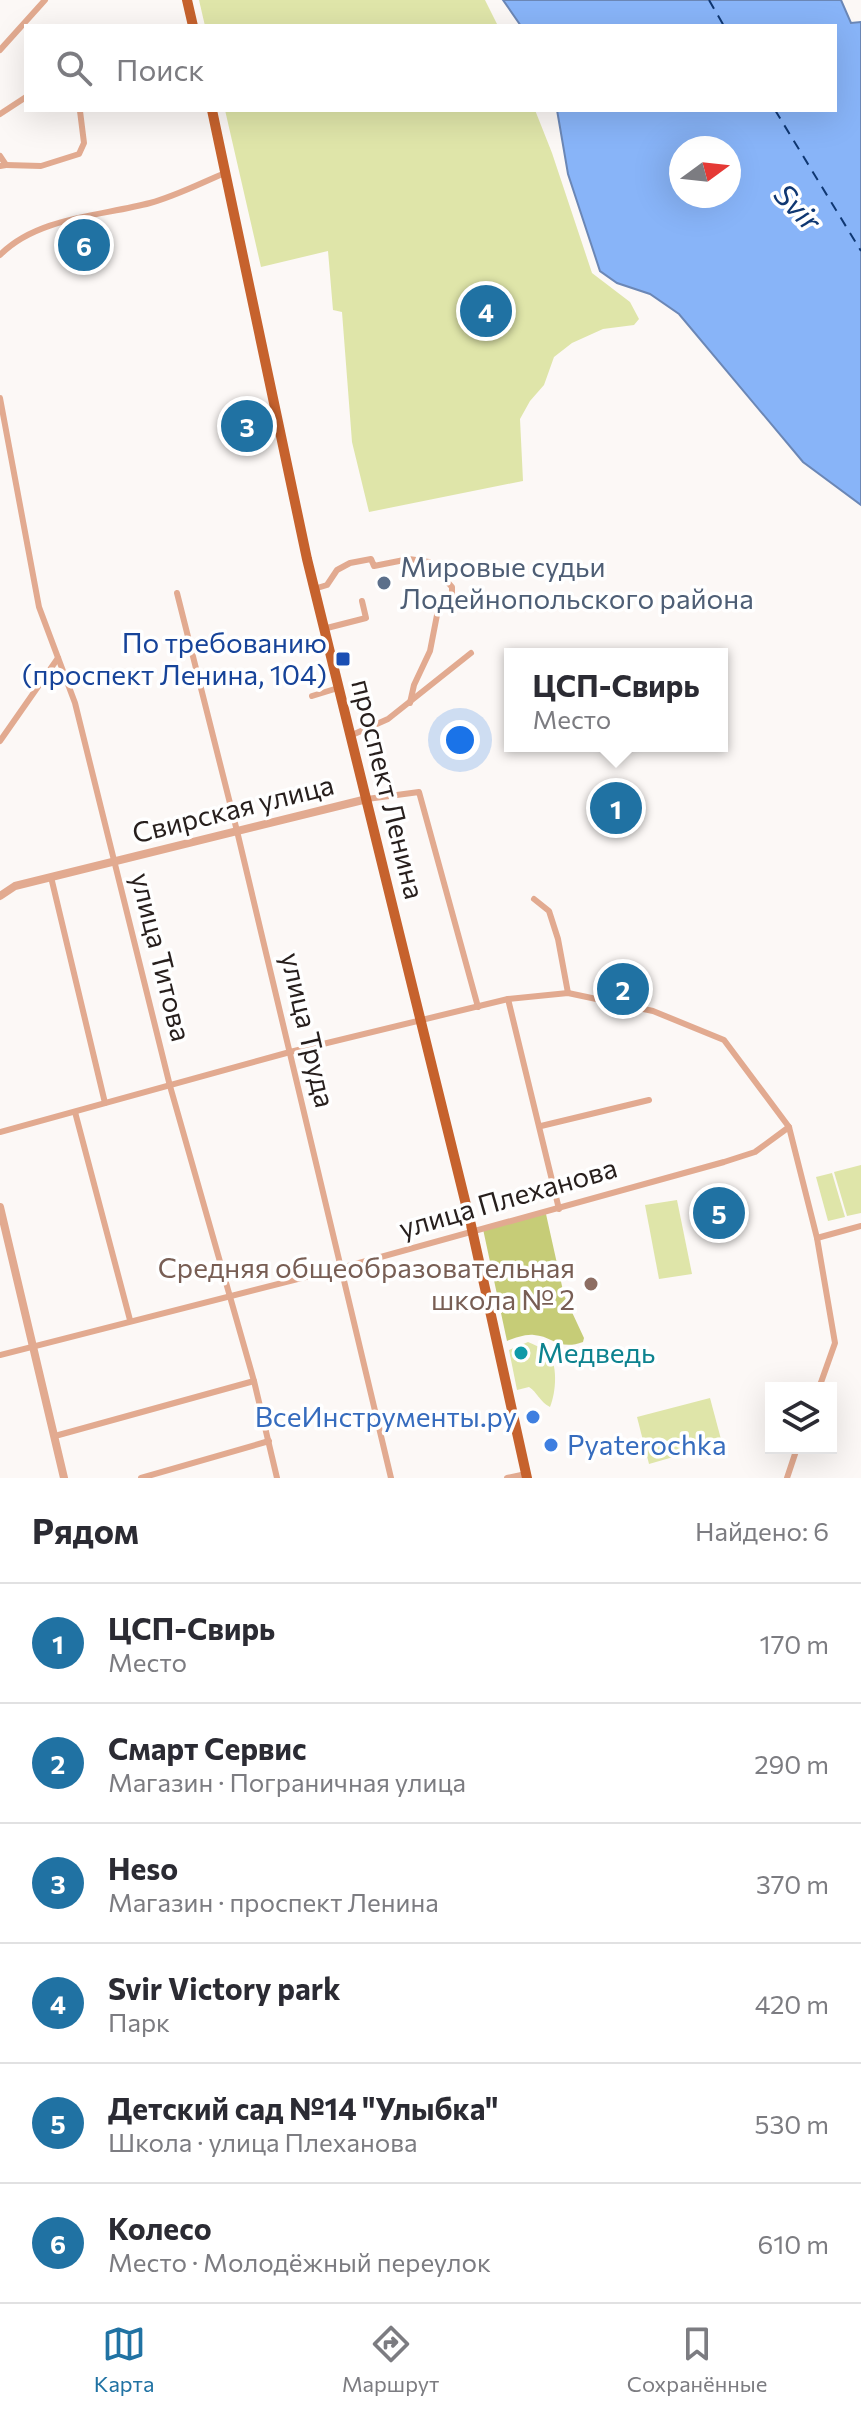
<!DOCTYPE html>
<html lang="ru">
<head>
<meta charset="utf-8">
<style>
  body { margin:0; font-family:Commissioner,sans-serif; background:#f2f2f3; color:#2b2b33 }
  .controls { position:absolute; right:24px; bottom:24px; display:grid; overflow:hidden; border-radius:0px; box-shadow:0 8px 32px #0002 }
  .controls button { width:72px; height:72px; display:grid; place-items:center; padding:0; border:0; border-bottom:2px solid #e1e1e2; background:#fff; color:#2b2b33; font:40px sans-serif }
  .compass { position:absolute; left:669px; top:136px; width:72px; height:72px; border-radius:50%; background:#fff; box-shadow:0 8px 32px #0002; rotate:75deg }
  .you { position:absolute; left:460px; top:740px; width:28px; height:28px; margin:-20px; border:6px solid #fff; border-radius:50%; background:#1a73e8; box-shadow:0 0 0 12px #1a73e833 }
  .badge { display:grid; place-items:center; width:52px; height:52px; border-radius:50%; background:#2072a3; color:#fff; font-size:26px; font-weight:700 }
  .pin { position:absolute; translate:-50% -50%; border:4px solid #fff; box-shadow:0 2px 8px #0006 }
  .popup { position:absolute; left:504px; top:648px; width:224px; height:104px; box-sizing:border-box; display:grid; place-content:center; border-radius:0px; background:#fff; filter:drop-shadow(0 2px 6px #0005); font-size:26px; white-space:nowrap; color:#7c7c81 }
  .popup b { font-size:30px; color:#2b2b33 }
  .popup::after { content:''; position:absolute; left:50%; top:100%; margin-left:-16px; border:16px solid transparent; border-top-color:#fff }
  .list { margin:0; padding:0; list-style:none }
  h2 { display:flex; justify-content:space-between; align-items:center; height:104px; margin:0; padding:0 32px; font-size:34px }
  h2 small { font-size:26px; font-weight:400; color:#7c7c81 }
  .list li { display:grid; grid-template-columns:52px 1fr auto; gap:24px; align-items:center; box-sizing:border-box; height:120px; padding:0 32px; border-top:2px solid #e1e1e2 }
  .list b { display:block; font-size:30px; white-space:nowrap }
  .list p { margin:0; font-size:26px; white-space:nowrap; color:#7c7c81 }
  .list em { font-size:26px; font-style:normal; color:#7c7c81 }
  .icon { flex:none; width:44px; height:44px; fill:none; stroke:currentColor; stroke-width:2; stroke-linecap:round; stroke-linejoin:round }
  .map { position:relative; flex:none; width:861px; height:1478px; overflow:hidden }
  .search { position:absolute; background:#fff; box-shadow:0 8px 32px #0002; left:24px; right:24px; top:24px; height:88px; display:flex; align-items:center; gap:20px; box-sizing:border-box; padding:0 28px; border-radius:0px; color:#7c7c81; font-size:30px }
  .sheet { height:824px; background:#fff }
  nav { display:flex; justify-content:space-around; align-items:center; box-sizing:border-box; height:112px; border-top:2px solid #e1e1e2; background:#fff; font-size:22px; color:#7c7c81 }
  nav a { display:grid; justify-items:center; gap:4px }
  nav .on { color:#2072a3 }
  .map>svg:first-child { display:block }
  .green { fill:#dfe5a9 }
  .forest { fill:#c6cc77 }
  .water { fill:#88b4f8; stroke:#6b87b6; stroke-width:2; fill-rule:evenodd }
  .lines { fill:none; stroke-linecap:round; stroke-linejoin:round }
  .ferry { stroke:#0f3772; stroke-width:2; stroke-dasharray:10 8; stroke-linecap:butt }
  .minor { stroke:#e2aa90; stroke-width:6 }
  .tertiary { stroke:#e2aa90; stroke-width:8 }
  .primary { stroke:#c6622d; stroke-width:10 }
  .service-dot { fill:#5c6f8a; stroke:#fff; stroke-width:3 }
  .transit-dot { fill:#1a4fb4; stroke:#fff; stroke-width:3 }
  .education-dot { fill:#8d6e63; stroke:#fff; stroke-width:3 }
  .culture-dot { fill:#0f9aa8; stroke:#fff; stroke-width:3 }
  .shop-dot { fill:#3f7fe0; stroke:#fff; stroke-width:3 }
  .labels { text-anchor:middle; stroke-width:7; stroke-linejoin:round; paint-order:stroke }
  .service-label { font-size:28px; fill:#4e5e75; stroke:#fff; text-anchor:start }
  .transit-label { font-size:28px; fill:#164399; stroke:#fff; text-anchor:end }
  .street-label { font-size:28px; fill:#271f1d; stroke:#fff }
  .education-label { font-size:28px; fill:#785e54; stroke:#fff; text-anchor:end }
  .culture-label { font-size:28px; fill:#0d838f; stroke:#fff; text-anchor:start }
  .shop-label { font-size:28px; fill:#366cbe; stroke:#fff; text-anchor:end }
  .water-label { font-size:30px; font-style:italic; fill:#0f3772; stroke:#fff }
</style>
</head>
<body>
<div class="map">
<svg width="861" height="1478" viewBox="0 0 861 1478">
  <rect width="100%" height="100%" fill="#fcf8f6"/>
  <!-- green -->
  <g class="green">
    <polygon points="199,0 485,0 498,26 205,26"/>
    <polygon points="225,110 535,110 552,153 592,273 630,302 639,319 634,325 603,329 572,343 554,357 544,385 530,401 520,419 523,481 369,512 352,442 342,312 333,310 328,251 261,267"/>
    <polygon points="861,1165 861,1213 847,1216 834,1172"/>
    <polygon points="832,1173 845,1217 828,1221 816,1177"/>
    <polygon points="677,1200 692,1274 659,1279 645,1205"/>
    <path d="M 528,1342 C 534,1345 541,1347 546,1351 C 559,1362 556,1393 550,1407 C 539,1401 538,1393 529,1387 L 517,1390 L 509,1350 Z"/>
    <polygon points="710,1398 722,1443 649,1464 637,1417"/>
  </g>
  <!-- forest -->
  <path class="forest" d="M 546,1214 L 564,1295 L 584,1338 L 583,1342 C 559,1351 552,1336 534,1335 C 525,1334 515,1338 507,1341 L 483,1229 Z"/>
  <!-- water -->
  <path class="water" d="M 503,0 L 841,0 L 851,23 L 861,22 L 861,505 L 803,462 L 679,314 L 650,294 L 617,283 L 600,271 L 568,174 L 557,110 L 835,110 L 835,26 L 521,26 ZM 681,148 L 729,148 L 729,196 L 681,196 Z"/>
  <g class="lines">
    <!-- ferry -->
    <g class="ferry">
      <polyline points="709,0 724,26"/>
      <polyline points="775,110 861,251"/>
    </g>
    <!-- minor -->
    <g class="minor">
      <polyline points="0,50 45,0"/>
      <polyline points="0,114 26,97"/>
      <polyline points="0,156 6,165 0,166"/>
      <polyline points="6,165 41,166 79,154 84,143 80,111"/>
      <path d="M 0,255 C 37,217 101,216 150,203 C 176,196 201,183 225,173"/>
      <polyline points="0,398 39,607 75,703 170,1086 254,1381 277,1478"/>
      <polyline points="314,589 327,585 337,570 350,563 371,559 374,566 409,559 429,562 452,587 452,594 437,615 430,651 414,685 410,703"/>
      <polyline points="177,593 237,831 391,1478"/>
      <polyline points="323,629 366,618 362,601"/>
      <polyline points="312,696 338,688"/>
      <polyline points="352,735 388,719 471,653"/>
      <polyline points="0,741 58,658"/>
      <polyline points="367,799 419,792 478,1007"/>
      <polyline points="51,877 105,1103"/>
      <polyline points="534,899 549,911 558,939 568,993"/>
      <polyline points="508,999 559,1209"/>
      <polyline points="75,1112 130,1320"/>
      <polyline points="541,1126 649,1100"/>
      <polyline points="0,1132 290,1052 508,999 568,993 653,1011 724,1040 789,1127 817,1238 835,1343 819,1388"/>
      <polyline points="817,1238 861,1226"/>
      <polyline points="0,1355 341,1268 724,1162 755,1152 789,1127"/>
      <polyline points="55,1436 254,1381"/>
      <polyline points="141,1478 269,1441"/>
      <polyline points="507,1478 526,1474"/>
      <polyline points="787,1478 797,1448"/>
    </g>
    <!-- tertiary -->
    <g class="tertiary">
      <polyline points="0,896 15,886 367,799"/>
      <polyline points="0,1207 64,1478"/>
    </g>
    <!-- primary -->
    <g class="primary">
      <polyline points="187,0 193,26"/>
      <polyline points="212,110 307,559 471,1225 527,1478"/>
    </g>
  </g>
  <!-- markers -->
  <circle class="service-dot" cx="384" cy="583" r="8"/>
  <rect class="transit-dot" x="335" y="651" width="16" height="16" rx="4"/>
  <circle class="education-dot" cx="591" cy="1284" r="8"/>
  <circle class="culture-dot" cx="521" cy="1353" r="8"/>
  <g class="shop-dot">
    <circle cx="533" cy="1417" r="8"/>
    <circle cx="551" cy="1445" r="8"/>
  </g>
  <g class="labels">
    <!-- service labels -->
    <g class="service-label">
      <text x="400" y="577">Мировые судьи<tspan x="400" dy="32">Лодейнопольского района</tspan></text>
    </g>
    <!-- transit labels -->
    <g class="transit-label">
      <text x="327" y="653">По требованию<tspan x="327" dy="32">(проспект Ленина, 104)</tspan></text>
    </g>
    <!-- street labels -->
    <g class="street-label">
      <text transform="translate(388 789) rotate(76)" y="10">проспект Ленина</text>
      <text transform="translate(233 809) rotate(-14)" y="10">Свирская улица</text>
      <text transform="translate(161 957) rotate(76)" y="10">улица Титова</text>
      <text transform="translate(308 1030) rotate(77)" y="10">улица Труда</text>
      <text transform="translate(508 1198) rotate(-16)" y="10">улица Плеханова</text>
    </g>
    <!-- education labels -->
    <g class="education-label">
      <text x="575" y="1278">Средняя общеобразовательная<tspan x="575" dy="32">школа № 2</tspan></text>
    </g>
    <!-- culture labels -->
    <g class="culture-label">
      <text x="537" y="1363">Медведь</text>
    </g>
    <!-- shop labels -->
    <g class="shop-label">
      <text x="517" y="1427">ВсеИнструменты.ру</text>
      <text x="567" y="1455" text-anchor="start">Pyaterochka</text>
    </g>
    <!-- water labels -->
    <g class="water-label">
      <text transform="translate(797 208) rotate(46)" y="10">Svir</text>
    </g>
  </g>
</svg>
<div class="controls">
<button><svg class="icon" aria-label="layers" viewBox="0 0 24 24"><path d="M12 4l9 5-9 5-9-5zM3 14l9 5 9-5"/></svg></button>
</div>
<svg class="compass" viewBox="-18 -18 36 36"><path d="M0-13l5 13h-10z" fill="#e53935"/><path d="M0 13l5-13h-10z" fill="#7c7c81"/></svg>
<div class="you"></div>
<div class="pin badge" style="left:616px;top:808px">1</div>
<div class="popup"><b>ЦСП-Свирь</b>Место</div>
<div class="pin badge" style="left:623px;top:989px">2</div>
<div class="pin badge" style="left:247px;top:426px">3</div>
<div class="pin badge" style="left:486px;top:311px">4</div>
<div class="pin badge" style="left:719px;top:1213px">5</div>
<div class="pin badge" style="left:84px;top:245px">6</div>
<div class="search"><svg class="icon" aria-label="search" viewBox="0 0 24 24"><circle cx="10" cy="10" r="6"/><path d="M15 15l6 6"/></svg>Поиск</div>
</div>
<section class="sheet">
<h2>Рядом<small>Найдено: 6</small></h2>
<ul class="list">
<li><span class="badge">1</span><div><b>ЦСП-Свирь</b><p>Место</p></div><em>170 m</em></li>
<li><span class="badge">2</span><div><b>Смарт Сервис</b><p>Магазин · Пограничная улица</p></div><em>290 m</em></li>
<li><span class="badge">3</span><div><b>Heso</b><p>Магазин · проспект Ленина</p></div><em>370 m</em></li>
<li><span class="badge">4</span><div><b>Svir Victory park</b><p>Парк</p></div><em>420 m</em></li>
<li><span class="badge">5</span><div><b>Детский сад №14 &quot;Улыбка&quot;</b><p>Школа · улица Плеханова</p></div><em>530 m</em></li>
<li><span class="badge">6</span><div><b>Колесо</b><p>Место · Молодёжный переулок</p></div><em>610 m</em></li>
</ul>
</section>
<nav>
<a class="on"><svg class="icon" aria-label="map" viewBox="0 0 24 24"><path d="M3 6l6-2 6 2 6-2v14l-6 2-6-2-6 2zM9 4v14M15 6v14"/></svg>Карта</a>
<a><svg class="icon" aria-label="directions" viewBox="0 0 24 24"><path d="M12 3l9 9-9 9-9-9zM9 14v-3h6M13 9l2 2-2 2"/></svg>Маршрут</a>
<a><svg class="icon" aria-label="saved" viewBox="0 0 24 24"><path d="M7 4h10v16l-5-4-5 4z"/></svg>Сохранённые</a>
</nav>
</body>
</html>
